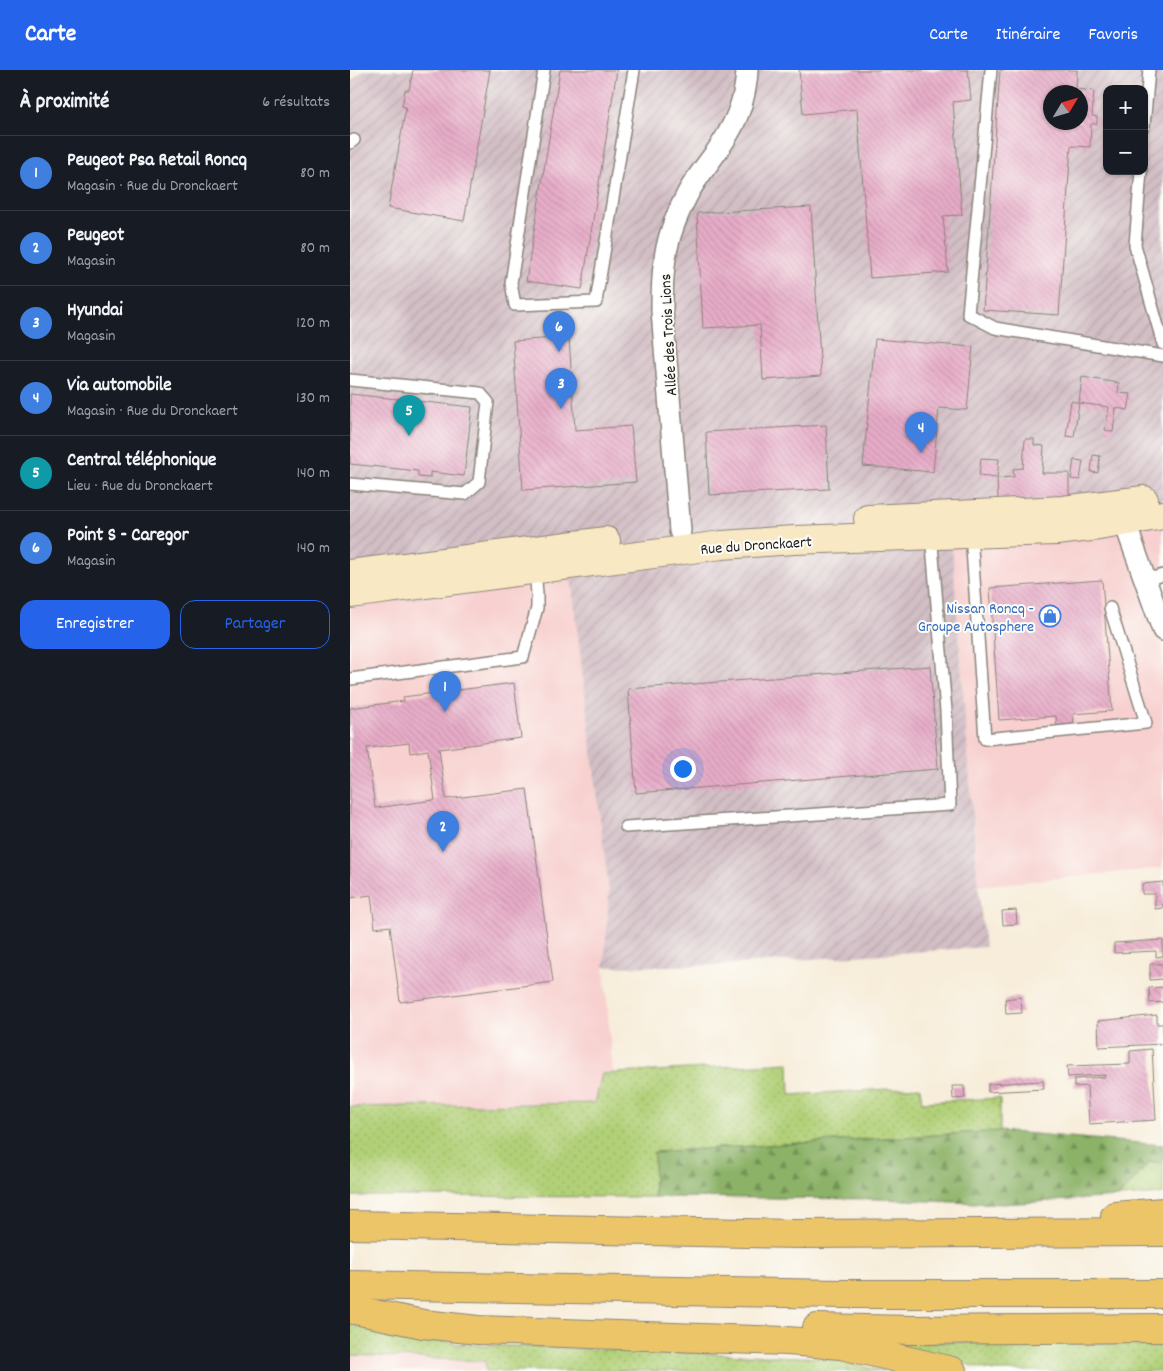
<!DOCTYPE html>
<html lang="fr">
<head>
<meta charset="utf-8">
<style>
  body { margin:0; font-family:Dekko,sans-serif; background:#20242c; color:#f1f3f6 }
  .controls { position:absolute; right:15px; top:15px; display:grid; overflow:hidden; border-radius:10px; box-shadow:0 1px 4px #0004 }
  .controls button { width:45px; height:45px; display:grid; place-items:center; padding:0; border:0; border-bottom:1px solid #363941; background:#171b24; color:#f1f3f6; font:25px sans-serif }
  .compass { position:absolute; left:693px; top:15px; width:45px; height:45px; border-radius:50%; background:#171b24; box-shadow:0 1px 4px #0004; rotate:52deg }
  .you { position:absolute; left:332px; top:698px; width:18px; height:18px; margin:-12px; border:4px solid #fff; border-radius:50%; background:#1a73e8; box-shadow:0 0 0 8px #1a73e833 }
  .badge { display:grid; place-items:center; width:32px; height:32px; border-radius:50%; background:#2563eb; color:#fff; font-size:16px; font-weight:700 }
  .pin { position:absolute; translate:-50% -41px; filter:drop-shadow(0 1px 2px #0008) }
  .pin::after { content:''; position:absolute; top:26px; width:18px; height:15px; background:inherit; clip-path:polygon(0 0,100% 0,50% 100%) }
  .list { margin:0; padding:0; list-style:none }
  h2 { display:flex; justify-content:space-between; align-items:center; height:65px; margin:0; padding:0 20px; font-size:21px }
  h2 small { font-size:16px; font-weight:400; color:#9ea1a6 }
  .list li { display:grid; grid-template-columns:32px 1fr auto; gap:15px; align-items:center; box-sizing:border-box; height:75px; padding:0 20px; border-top:1px solid #363941 }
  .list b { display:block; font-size:19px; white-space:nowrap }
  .list p { margin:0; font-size:16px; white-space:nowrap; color:#9ea1a6 }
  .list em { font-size:16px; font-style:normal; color:#9ea1a6 }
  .actions { display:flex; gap:10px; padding:15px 20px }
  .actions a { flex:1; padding:11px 0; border:1px solid #2563eb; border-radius:15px; text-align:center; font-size:18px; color:#2563eb }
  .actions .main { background:#2563eb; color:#fff }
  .map { position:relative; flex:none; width:813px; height:1301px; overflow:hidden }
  header { display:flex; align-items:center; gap:30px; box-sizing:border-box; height:70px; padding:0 25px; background:#2563eb; color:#fff }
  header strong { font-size:24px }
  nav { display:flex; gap:28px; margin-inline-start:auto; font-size:18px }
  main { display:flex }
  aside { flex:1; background:#171b24 }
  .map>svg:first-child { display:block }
  .built { fill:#f7d0cf }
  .industrial { fill:url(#industrial-furrows); fill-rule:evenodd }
  .grass { fill:url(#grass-dots); stroke:#66764a }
  .forest { fill:url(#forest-firs); stroke:#546742 }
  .building { fill:url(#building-back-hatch); fill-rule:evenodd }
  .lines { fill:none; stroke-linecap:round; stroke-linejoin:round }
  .service-casing { stroke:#8a847b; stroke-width:14 }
  .minor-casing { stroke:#8a847b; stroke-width:24 }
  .secondary-casing { stroke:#8a847b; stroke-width:30 }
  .motorway-casing { stroke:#8a847b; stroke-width:30 }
  .service { stroke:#fff; stroke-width:11 }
  .minor { stroke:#fff; stroke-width:21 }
  .secondary { stroke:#f8e8c3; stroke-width:28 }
  .motorway { stroke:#edc569; stroke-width:28 }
  .labels { text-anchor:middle; stroke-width:4; stroke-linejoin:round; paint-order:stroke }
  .street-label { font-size:16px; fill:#1c1c1c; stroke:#fdfcf7 }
  .shop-label { font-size:16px; fill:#366cbe; stroke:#fdfcf7; text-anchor:end }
</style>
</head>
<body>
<header>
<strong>Carte</strong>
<nav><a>Carte</a><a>Itinéraire</a><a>Favoris</a></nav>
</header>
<main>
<aside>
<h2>À proximité<small>6 résultats</small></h2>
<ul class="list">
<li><span class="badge" style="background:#3f7fe0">1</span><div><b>Peugeot Psa Retail Roncq</b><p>Magasin · Rue du Dronckaert</p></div><em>80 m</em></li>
<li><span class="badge" style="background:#3f7fe0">2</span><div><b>Peugeot</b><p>Magasin</p></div><em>80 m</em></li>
<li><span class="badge" style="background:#3f7fe0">3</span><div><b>Hyundai</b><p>Magasin</p></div><em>120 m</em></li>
<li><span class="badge" style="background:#3f7fe0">4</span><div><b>Via automobile</b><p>Magasin · Rue du Dronckaert</p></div><em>130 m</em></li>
<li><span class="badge" style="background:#0f9aa8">5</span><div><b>Central téléphonique</b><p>Lieu · Rue du Dronckaert</p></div><em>140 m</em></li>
<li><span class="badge" style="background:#3f7fe0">6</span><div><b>Point S - Caregor</b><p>Magasin</p></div><em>140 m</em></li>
</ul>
<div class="actions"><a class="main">Enregistrer</a><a>Partager</a></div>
</aside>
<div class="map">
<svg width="813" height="1301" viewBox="0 0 813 1301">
  <defs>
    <pattern id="industrial-furrows" width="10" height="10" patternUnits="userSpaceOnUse" patternTransform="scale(1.25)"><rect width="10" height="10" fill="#d2bec5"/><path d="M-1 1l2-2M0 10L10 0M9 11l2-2" fill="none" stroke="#b4a3a9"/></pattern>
    <pattern id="grass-dots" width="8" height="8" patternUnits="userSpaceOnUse" patternTransform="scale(1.25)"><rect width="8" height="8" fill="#b1d077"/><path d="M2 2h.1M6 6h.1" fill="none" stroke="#98b266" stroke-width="1.8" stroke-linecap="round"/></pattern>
    <pattern id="forest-firs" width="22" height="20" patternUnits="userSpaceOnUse" patternTransform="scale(1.25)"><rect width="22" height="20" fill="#8cb268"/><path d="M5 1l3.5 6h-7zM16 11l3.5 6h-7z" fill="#729055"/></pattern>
    <pattern id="building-back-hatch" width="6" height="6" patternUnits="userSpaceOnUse" patternTransform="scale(1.25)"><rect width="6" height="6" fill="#e7acc8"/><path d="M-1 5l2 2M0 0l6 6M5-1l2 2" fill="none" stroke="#c693ab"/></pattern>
  </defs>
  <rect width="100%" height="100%" fill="#fdfcf7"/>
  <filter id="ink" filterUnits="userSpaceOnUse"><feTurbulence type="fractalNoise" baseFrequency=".02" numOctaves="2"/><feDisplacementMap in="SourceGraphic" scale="10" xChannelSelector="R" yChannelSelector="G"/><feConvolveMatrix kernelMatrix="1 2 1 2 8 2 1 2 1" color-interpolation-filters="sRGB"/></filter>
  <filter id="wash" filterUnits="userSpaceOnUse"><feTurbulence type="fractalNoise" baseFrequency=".0096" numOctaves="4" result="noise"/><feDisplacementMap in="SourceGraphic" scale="20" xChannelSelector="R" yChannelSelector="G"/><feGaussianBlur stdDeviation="1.12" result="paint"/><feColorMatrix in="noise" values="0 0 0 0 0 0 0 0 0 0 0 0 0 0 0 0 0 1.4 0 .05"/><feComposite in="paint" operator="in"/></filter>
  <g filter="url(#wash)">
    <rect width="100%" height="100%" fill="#f7edda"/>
    <!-- built -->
    <g class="built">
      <polygon points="813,451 813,798 628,816 602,475"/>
      <polygon points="221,509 259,822 254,897 263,1004 252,1004 246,1033 0,1037 0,537"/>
      <polygon points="0,1285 136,1291 135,1301 0,1301"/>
    </g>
    <!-- industrial -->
    <path class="industrial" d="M 15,0 L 813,0 L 813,451 L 602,475 L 628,816 L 635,877 L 372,895 L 254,897 L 259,822 L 221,509 L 0,537 L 0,12 ZM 757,19 L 794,19 L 794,101 L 757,101 ZM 700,22 L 730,22 L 730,52 L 700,52 Z"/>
    <!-- grass -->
    <g class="grass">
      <polygon points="439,993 440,1025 570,1017 572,1032 650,1028 650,1061 305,1082 304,1127 0,1126 0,1037 245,1033 252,1004"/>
      <polygon points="799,1092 813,1093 813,1124 769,1127"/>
      <polygon points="0,1255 50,1262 108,1274 476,1288 534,1301 136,1301 135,1291 0,1285"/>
      <polygon points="546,1272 813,1273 813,1301 644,1301 537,1275"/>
    </g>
    <!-- forest -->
    <polygon class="forest" points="650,1061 813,1075 813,1093 799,1092 769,1127 652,1134 530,1129 304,1127 304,1082"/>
    <g id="blocks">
      <!-- building -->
      <g class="building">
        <polygon points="63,0 140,0 114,151 38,138 56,37 52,36 55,20 59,20"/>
        <polygon points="210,0 267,0 232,219 176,211"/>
        <polygon points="449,0 618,0 621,30 603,32 612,145 593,146 598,202 520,208 507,39 453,44"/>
        <path d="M 650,0 L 727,0 L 726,19 L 744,21 L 742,46 L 747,47 L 747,54 L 741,54 L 740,77 L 721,76 L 709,245 L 633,240 ZM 700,22 L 730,22 L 730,52 L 700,52 Z"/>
        <polygon points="461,137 471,306 413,310 410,255 353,258 347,143"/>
        <polygon points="219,267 225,360 281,356 286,412 173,420 163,271"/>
        <polygon points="525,269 623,277 617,340 589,338 583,402 513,396"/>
        <polygon points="732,307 769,313 768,323 781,324 778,340 766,338 763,362 755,360 759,337 729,333 724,367 716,366 721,331 729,333"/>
        <polygon points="0,324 122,337 114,406 80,402 80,408 68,407 68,401 0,394"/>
        <polygon points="476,355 479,419 359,425 356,362"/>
        <polygon points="675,369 684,369 684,375 694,376 692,403 719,403 719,428 648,429 647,408 664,407 663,399 673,398"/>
        <polygon points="743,385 750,386 748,403 741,402"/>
        <polygon points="631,388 649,389 647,408 629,406"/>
        <polygon points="724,390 733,391 730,410 721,409"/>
        <polygon points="752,510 762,641 723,644 724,656 707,657 706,646 649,650 640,518"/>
        <polygon points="580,596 588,699 286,723 278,619"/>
        <path d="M 164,613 L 171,668 L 89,679 L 96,729 L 177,719 L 203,912 L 50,932 L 40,856 L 25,858 L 21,825 L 0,828 L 0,638 L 54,631 L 53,627 ZM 59,673 L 60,683 L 78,680 L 85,730 L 25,738 L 17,678 Z"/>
        <polygon points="813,812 813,838 805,839 805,824 792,824 792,814"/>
        <polygon points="666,840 667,854 653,855 652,841"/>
        <polygon points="813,870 813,886 806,887 806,881 764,883 764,873"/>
        <polygon points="800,894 813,894 813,909 800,910"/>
        <polygon points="813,917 813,932 800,933 799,918"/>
        <polygon points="671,927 672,943 656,944 655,929"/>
        <polygon points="807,945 807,954 813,954 813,974 749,977 748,951"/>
        <polygon points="802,979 806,1050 739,1054 737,1016 724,1017 724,1009 755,1007 755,1005 718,1007 717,996 780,994 780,981"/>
        <polygon points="693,1011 694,1019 638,1022 638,1014"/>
        <polygon points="602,1016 614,1016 615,1028 603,1029"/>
      </g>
    </g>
  </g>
  <g filter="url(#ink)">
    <use href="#blocks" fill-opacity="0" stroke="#8a847b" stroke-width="1"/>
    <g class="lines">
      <!-- service casing -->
      <g class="service-casing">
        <g id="service">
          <polyline points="194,0 161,213 165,235 246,232 284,0"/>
          <polyline points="641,0 618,244 645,258 813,286"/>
          <polyline points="794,56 799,0"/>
          <polyline points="0,73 4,70"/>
          <polyline points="791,101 785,175 813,274"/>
          <polyline points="0,310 130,323 138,332 129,412 115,424 0,414"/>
          <polyline points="621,464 635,669 796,653 760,538"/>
          <polyline points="795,510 813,505"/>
          <polyline points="0,609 173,587 187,538 187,524 185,499"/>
          <polyline points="276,757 600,735 596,641 581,463"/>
        </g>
      </g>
      <!-- minor casing -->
      <g class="minor-casing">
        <g id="minor">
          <polyline points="770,439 813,560"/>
          <path d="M 330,461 L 312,241 C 312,193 315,166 338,123 C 350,101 368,83 379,62 C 390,43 396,22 397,0"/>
        </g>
      </g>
      <!-- secondary casing -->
      <g class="secondary-casing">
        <g id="secondary">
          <polyline points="518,449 713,440 794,430"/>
          <polyline points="0,504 256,471"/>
          <polyline points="0,524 372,475 444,470 706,461 749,456 813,445"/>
        </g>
      </g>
      <!-- motorway casing -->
      <g class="motorway-casing">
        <g id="motorway">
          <polyline points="765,1146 813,1142"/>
          <polyline points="0,1155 448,1164 813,1162"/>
          <polyline points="0,1215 491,1224 813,1224"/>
          <polyline points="0,1239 73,1254 128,1260 437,1271 491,1275 602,1301"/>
          <polyline points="467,1258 562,1260 813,1258"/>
        </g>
      </g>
      <!-- service -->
      <use href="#service" class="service"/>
      <!-- minor -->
      <use href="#minor" class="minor"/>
      <!-- secondary -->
      <use href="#secondary" class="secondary"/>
      <!-- motorway -->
      <use href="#motorway" class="motorway"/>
    </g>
  </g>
  <!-- icons -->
  <defs>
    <g id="shop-ring" transform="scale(1.125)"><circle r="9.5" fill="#fdfcf7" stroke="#3f7fe0" stroke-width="1.5"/><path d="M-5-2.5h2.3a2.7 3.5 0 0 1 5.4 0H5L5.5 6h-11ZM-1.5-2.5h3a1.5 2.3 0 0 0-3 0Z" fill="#3f7fe0"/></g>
  </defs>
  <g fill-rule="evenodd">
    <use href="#shop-ring" x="700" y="546"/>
  </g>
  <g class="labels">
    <!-- street labels -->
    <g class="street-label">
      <text transform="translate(317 265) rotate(-93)" y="6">Allée des Trois Lions</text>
      <text transform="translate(406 474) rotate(-4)" y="6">Rue du Dronckaert</text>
    </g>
    <!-- shop labels -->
    <g class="shop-label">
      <text x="684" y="543">Nissan Roncq -<tspan x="684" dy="18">Groupe Autosphere</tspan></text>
    </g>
  </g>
</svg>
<div class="controls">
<button>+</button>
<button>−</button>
</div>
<svg class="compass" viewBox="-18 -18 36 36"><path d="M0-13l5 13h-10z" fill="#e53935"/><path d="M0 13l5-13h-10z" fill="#9ea1a6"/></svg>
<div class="you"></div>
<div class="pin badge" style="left:95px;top:642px;background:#3f7fe0">1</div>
<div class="pin badge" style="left:93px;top:782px;background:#3f7fe0">2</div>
<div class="pin badge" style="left:211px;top:339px;background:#3f7fe0">3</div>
<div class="pin badge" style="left:571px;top:383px;background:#3f7fe0">4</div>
<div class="pin badge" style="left:59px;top:366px;background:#0f9aa8">5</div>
<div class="pin badge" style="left:209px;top:282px;background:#3f7fe0">6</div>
</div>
</main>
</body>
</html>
